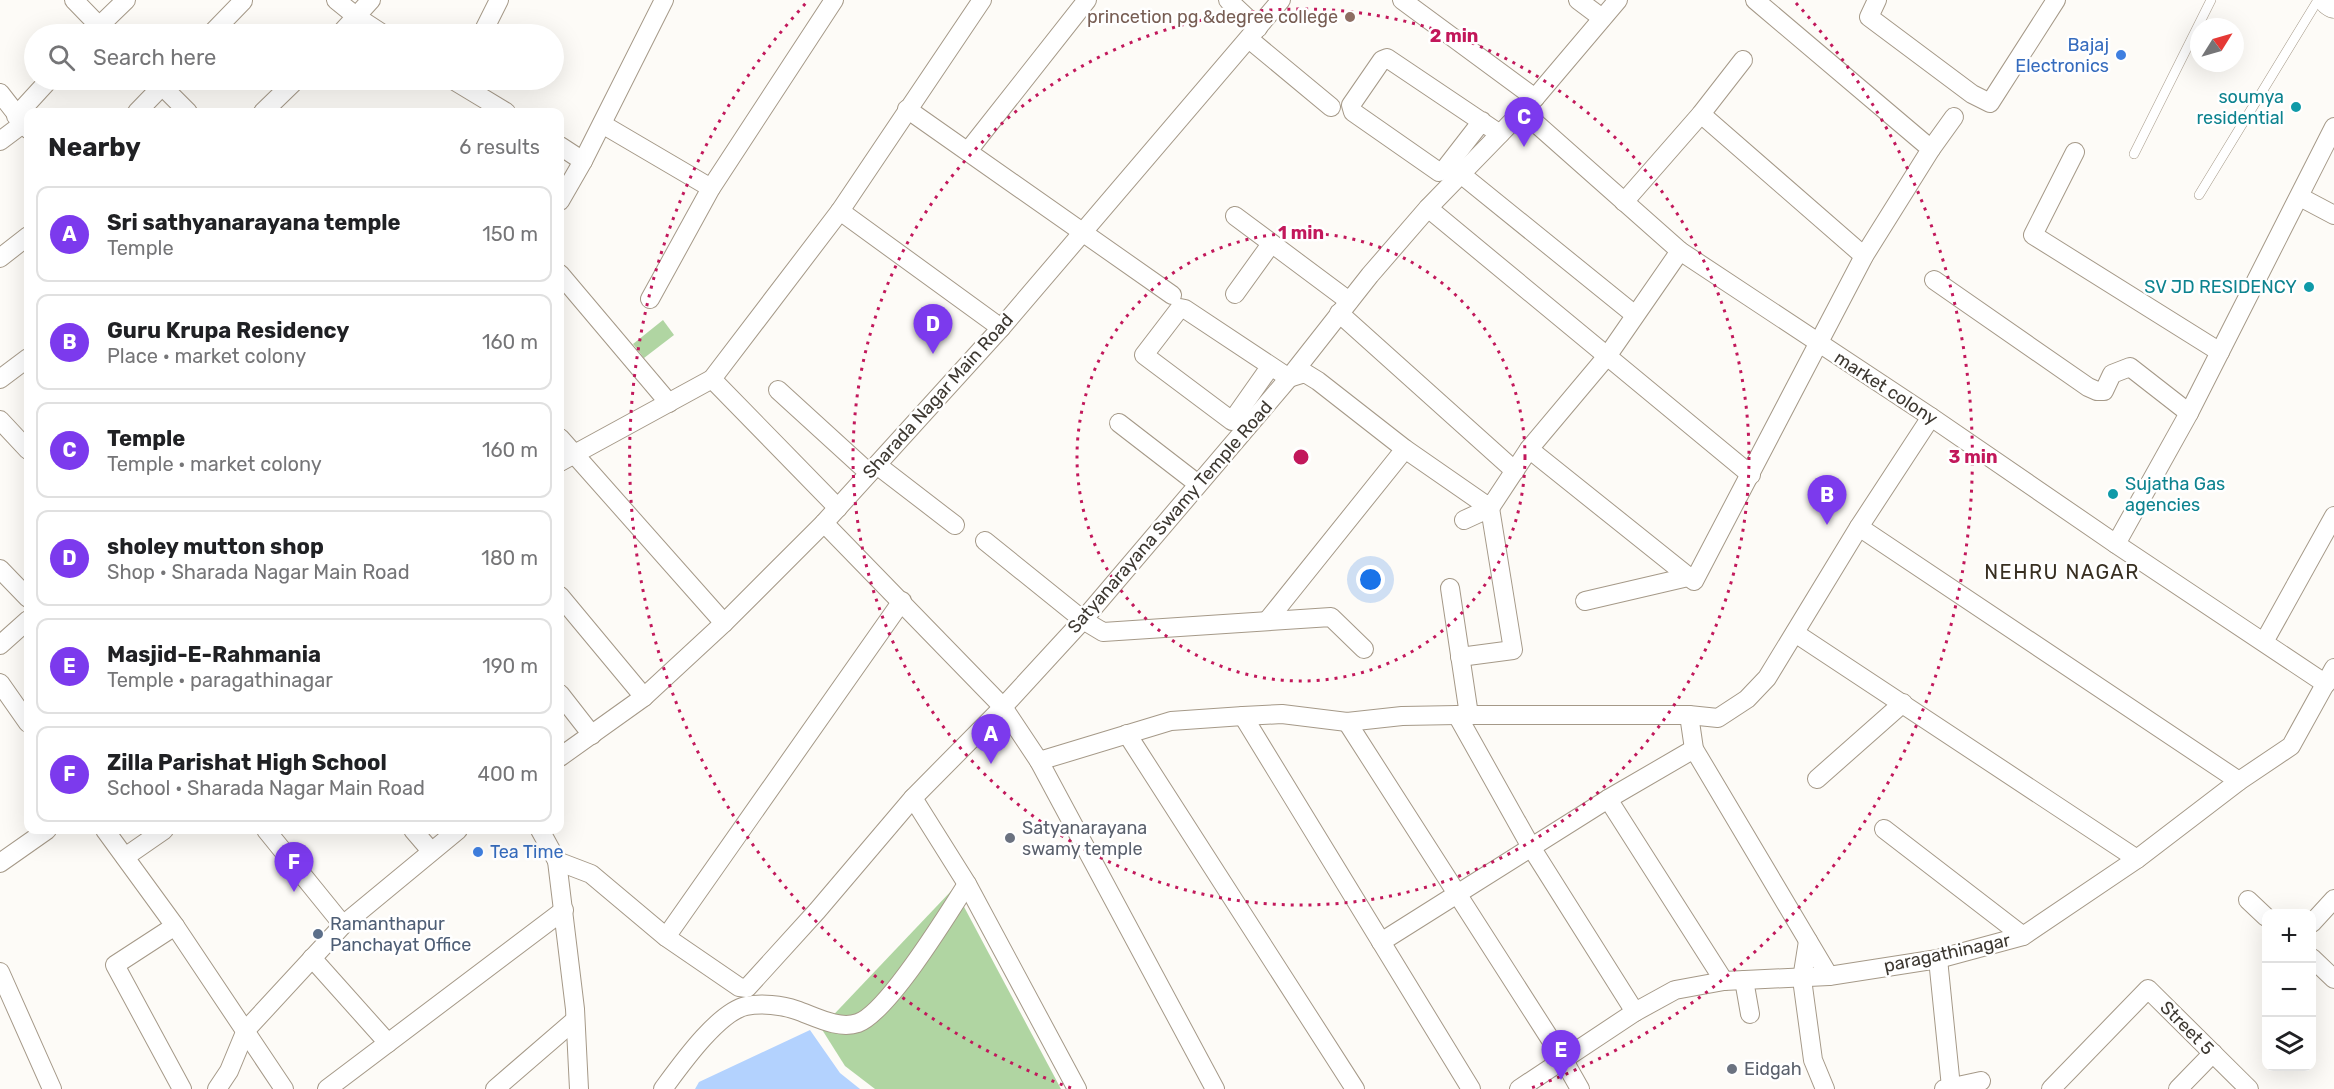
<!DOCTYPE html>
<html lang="en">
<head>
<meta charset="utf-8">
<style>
  body { margin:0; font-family:Rubik,sans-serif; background:#f6f6f6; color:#202124 }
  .controls { position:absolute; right:18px; bottom:18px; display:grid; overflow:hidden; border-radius:12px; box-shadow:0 6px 24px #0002 }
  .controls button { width:54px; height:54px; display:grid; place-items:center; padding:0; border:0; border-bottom:2px solid #e0e0e0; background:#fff; color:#202124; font:30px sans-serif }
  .compass { position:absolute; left:2190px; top:18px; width:54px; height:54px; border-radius:50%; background:#fff; box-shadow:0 6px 24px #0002; rotate:53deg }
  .you { position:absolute; left:1371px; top:580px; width:21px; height:21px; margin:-15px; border:4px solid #fff; border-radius:50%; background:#1a73e8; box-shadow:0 0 0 9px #1a73e833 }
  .badge { display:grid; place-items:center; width:39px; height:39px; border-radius:50%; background:#7c3aed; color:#fff; font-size:20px; font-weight:700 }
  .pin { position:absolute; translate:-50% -50px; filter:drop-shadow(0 2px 3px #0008) }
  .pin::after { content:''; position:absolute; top:32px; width:21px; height:18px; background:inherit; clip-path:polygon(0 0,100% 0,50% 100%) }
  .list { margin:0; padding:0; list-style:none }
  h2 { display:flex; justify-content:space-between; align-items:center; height:78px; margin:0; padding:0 24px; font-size:26px }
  h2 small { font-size:20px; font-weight:400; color:#757577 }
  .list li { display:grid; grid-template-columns:39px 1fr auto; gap:18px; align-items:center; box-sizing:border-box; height:96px; margin:0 12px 12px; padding:0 12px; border:2px solid #e0e0e0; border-radius:12px }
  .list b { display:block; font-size:22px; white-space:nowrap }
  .list p { margin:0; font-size:20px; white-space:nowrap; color:#757577 }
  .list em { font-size:20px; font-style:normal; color:#757577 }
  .icon { flex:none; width:33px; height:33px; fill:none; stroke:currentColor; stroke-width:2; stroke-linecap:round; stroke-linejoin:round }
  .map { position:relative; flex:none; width:2334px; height:1089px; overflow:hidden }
  .search { position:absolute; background:#fff; box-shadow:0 6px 24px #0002; left:24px; top:24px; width:540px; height:66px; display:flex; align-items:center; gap:15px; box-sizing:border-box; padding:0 21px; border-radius:33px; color:#757577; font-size:22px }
  .panel { position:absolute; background:#fff; box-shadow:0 6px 24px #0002; left:24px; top:108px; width:540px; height:726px; border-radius:12px }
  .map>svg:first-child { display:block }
  .green { fill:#b0d5a2 }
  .water { fill:#b3d2fe }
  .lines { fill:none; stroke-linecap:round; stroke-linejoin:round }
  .lane-casing { stroke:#a59988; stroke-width:10 }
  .street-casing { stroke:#a59988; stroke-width:20 }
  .highway-casing { stroke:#a59988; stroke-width:33 }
  .lane { stroke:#fff; stroke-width:9 }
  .street { stroke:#fff; stroke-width:18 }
  .highway { stroke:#fff; stroke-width:32 }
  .ring { fill:none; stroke:#c2185b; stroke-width:3; stroke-dasharray:3 6 }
  .education-dot { fill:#8d6e63; stroke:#fff; stroke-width:2 }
  .shop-dot { fill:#3f7fe0; stroke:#fff; stroke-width:2 }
  .culture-dot { fill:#0f9aa8; stroke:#fff; stroke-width:2 }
  .worship-dot { fill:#6b7280; stroke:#fff; stroke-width:2 }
  .service-dot { fill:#5c6f8a; stroke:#fff; stroke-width:2 }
  .labels { text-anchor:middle; stroke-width:5; stroke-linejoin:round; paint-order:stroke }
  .education-label { font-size:18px; fill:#785e54; stroke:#fff; text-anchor:end }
  .shop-label { font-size:18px; fill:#366cbe; stroke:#fff; text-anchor:end }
  .culture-label { font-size:18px; fill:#0d838f; stroke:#fff; text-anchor:end }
  .street-label { font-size:18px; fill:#3d3831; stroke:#fff }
  .worship-label { font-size:18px; fill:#5b616d; stroke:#fff; text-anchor:start }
  .service-label { font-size:18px; fill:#4e5e75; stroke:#fff; text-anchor:start }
  .neighbourhood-label { font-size:20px; letter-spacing:1.5px; fill:#382f21; stroke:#fff }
  .centre { fill:#c2185b; stroke:#fff; stroke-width:3 }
  .ring-label { font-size:18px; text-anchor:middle; font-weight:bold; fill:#c2185b; stroke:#fff; stroke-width:5; stroke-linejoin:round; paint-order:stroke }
</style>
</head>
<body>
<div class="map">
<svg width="2334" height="1089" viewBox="0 0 2334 1089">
  <rect width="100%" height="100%" fill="#fdfbf7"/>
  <!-- green -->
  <g class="green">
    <polygon points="663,320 674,335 644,358 633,344"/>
    <polygon points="954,888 1061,1089 875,1089 845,1066 821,1028"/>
  </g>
  <!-- water -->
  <polygon class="water" points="810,1030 840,1073 860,1089 695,1089 699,1082"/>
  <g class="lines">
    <!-- lane casing -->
    <g class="lane-casing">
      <g id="lane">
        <polyline points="2134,154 2211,0"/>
        <polyline points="2199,195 2318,0"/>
      </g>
    </g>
    <!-- street casing -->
    <g class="street-casing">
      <g id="street">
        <polyline points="74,0 106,33"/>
        <polyline points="336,0 357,17 383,34"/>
        <polyline points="1228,0 1258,28"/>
        <polyline points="1402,0 1535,98"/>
        <polyline points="1578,0 1602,18"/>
        <polyline points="1877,0 1869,17 1972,94 1990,103 2056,0"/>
        <polyline points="91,34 126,0"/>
        <polyline points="211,34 243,1"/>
        <polyline points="340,34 371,0"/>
        <polyline points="482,34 499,0"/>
        <polyline points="1249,39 1331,107"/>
        <polyline points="156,80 188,112"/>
        <polyline points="453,80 506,112"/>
        <polyline points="0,93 28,129"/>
        <polyline points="907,109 1172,295"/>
        <polyline points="1522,111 1680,251 1931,417 2116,544 2326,684"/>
        <polyline points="137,112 168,80"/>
        <polyline points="263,112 296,80"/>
        <polyline points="1701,114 1864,256"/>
        <polyline points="16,116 49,80"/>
        <polyline points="1482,121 1444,170 1439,172 1353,112 1351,105 1382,60 1387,58 1500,134"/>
        <polyline points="602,124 711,188"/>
        <polyline points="0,141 24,123"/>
        <polyline points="560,146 583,161"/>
        <polyline points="1931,149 1954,117"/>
        <polyline points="968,151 1087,0"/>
        <polyline points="2075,152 2033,235 2220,352"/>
        <polyline points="1462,175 1635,315"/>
        <polyline points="2300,197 2334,215"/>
        <polyline points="560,201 583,161 664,0"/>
        <polyline points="1624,202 1701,114 1743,60"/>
        <polyline points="1428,208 1751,475"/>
        <polyline points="840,211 1001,328"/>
        <polyline points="1235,216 1349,301"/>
        <polyline points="0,258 28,236"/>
        <polyline points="560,274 669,403"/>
        <polyline points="1934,280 2088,387 2097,391 2104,391 2112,374 2130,367 2189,413"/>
        <polyline points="1235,294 1271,244"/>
        <polyline points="650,299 711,188 834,0"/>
        <polyline points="1339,313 1515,471"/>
        <polyline points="1270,367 1232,421 1144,355 1180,308 1185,309 1289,378 1305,373 1318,381 1405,449 1490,508 1529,449 1608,355 1680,251"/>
        <polyline points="0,379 28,358"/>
        <polyline points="712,379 838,508"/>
        <polyline points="778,390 869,473"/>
        <polyline points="0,420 28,450"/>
        <polyline points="1119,423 1198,484"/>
        <polyline points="560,438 724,623"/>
        <polyline points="1529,449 1694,581 1864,256 1931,149 1755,0"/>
        <polyline points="560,462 712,379 840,211 982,0"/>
        <polyline points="877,465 955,525"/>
        <polyline points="824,523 1003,707 1039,761 1171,721 1243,716 1282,714 1347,722 1402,716 1457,715 1689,715 1718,718 1747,699 1767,678 1859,527 1931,417"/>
        <polyline points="1859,527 2239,781"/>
        <polyline points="985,541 1083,620 1103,632 1331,617 1364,649"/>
        <polyline points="2116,544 2189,413 2334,127"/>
        <polyline points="0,569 28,598"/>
        <polyline points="1450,588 1469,715"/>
        <polyline points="560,596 644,697"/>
        <polyline points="1585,601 1688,577"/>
        <polyline points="1267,621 1405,449"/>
        <polyline points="1795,633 2137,859"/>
        <polyline points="2264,642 2334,516"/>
        <polyline points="0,645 28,620"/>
        <polyline points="1460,657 1513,650 1490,508 1464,520"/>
        <polyline points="0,683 28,723"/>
        <polyline points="560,694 592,735"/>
        <polyline points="1457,715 1531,847 1635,1012"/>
        <polyline points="1689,715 1694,749 1829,976"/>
        <polyline points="1243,716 1471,1089"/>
        <polyline points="1347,722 1563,1059 1580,1089"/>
        <polyline points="1127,734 1355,1089"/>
        <polyline points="560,757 644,697 724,623 824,523 1001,328 1281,0"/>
        <polyline points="1039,761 1215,1089"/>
        <polyline points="1817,779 1903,703"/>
        <polyline points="913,798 967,884 1077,1089"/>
        <polyline points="1608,799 1724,981"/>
        <polyline points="1884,829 2023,936"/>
        <polyline points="105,830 175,926 284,1089"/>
        <polyline points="266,830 343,925"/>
        <polyline points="413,830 431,851"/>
        <polyline points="540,830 557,861 575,1009 579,1089"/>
        <polyline points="125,857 164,830"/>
        <polyline points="557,861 591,874 666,937 739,987 747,988 817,911 913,798 1003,707 1083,620 1289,378 1370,275 1428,208 1535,98 1618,0"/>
        <polyline points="0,863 47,830"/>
        <polyline points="2248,900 2266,917"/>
        <polyline points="2312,923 2334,899"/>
        <polyline points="175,926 115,965 182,1089"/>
        <polyline points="666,937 902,601"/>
        <polyline points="1808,941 1802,979 1813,1060 1825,1089"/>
        <polyline points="1381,942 1608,799 1694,749"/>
        <polyline points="312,958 388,1043"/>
        <polyline points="2312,958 2334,979"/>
        <polyline points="1938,959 1951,1087"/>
        <polyline points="0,972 52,1089"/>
        <polyline points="1744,980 1750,1014"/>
        <polyline points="217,1089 229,1071 246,1030 343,925 458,830"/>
        <polyline points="327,1089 564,910"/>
        <polyline points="495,1089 575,1020"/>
        <path d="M 663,1089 C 680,1066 718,1012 746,1006 C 761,1003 782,1005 796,1010 C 814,1016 838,1030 858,1023 C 888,1012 948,914 967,884"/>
        <polyline points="1519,1089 1635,1012 1675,990 1724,981 1829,976 1938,959 2023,936 2137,859 2239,781 2291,746 2334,668"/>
        <polyline points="1944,1089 1981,1081"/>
        <polyline points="2051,1089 2148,989 2249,1089"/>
        <polyline points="2178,1089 2213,1053"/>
      </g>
    </g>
    <!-- highway casing -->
    <g class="highway-casing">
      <polyline id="highway" points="2331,0 2334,2"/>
    </g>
    <!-- lane -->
    <use href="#lane" class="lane"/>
    <!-- street -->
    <use href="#street" class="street"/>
    <!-- highway -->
    <use href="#highway" class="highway"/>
  </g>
  <!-- distance rings -->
  <g class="ring">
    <circle cx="1301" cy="457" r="224"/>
    <circle cx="1301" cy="457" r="448"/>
    <path d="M1071 1088A672 672 0 0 1 806 3M1796 3A672 672 0 0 1 1531 1088"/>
  </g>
  <!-- markers -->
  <circle class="education-dot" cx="1350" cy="17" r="6"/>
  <g class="shop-dot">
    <circle cx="2121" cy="55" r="6"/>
    <circle cx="478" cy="852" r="6"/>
  </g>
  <g class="culture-dot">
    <circle cx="2296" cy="107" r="6"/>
    <circle cx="2309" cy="287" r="6"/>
    <circle cx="2113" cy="494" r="6"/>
  </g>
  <g class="worship-dot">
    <circle cx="1010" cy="838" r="6"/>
    <circle cx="1732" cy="1069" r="6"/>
  </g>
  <circle class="service-dot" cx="318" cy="934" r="6"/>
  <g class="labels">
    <!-- education labels -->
    <g class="education-label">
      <text x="1338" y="23">princetion pg &amp;degree college</text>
    </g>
    <!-- shop labels -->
    <g class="shop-label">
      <text x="2109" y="51">Bajaj<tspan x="2109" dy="21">Electronics</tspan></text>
      <text x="490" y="858" text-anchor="start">Tea Time</text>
    </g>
    <!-- culture labels -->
    <g class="culture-label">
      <text x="2284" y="103">soumya<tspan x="2284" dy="21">residential</tspan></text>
      <text x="2297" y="293">SV JD RESIDENCY</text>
      <text x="2125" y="490" text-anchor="start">Sujatha Gas<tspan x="2125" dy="21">agencies</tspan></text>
    </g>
    <!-- street labels -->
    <g class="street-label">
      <text transform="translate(1886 388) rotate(33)" y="6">market colony</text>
      <text transform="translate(938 396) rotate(-48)" y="6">Sharada Nagar Main Road</text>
      <text transform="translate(1170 517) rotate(-49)" y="6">Satyanarayana Swamy Temple Road</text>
      <text transform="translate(1947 953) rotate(-12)" y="6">paragathinagar</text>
      <text transform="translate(2187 1028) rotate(45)" y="6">Street 5</text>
    </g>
    <!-- worship labels -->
    <g class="worship-label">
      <text x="1022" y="834">Satyanarayana<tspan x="1022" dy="21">swamy temple</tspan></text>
      <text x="1744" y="1075">Eidgah</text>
    </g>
    <!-- service labels -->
    <g class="service-label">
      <text x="330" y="930">Ramanthapur<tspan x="330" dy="21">Panchayat Office</tspan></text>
    </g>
    <!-- neighbourhood labels -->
    <g class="neighbourhood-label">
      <text x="2062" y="579">NEHRU NAGAR</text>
    </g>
  </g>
  <circle cx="1301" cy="457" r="9" class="centre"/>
  <g class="ring-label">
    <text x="1454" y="42">2 min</text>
    <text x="1301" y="239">1 min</text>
    <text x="1973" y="463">3 min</text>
  </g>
</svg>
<div class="controls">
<button>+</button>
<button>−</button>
<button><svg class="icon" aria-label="layers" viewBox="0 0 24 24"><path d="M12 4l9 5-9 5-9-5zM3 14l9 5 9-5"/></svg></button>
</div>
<svg class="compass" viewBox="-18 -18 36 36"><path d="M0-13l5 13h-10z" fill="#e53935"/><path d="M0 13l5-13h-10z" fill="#757577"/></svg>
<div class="you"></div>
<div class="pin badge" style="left:991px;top:764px">A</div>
<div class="pin badge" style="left:1827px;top:525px">B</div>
<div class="pin badge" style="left:1524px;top:147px">C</div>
<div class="pin badge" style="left:933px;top:354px">D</div>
<div class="pin badge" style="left:1561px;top:1080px">E</div>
<div class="pin badge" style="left:294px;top:892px">F</div>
<div class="search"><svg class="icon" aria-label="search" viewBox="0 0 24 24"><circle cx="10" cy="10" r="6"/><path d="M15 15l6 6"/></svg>Search here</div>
<section class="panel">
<h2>Nearby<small>6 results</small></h2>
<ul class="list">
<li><span class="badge">A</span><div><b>Sri sathyanarayana temple</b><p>Temple</p></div><em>150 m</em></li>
<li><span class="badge">B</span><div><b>Guru Krupa Residency</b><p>Place · market colony</p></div><em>160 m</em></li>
<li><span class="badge">C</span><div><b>Temple</b><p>Temple · market colony</p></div><em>160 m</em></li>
<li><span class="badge">D</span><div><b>sholey mutton shop</b><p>Shop · Sharada Nagar Main Road</p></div><em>180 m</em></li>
<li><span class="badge">E</span><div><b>Masjid-E-Rahmania</b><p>Temple · paragathinagar</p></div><em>190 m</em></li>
<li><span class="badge">F</span><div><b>Zilla Parishat High School</b><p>School · Sharada Nagar Main Road</p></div><em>400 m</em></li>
</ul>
</section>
</div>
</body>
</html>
